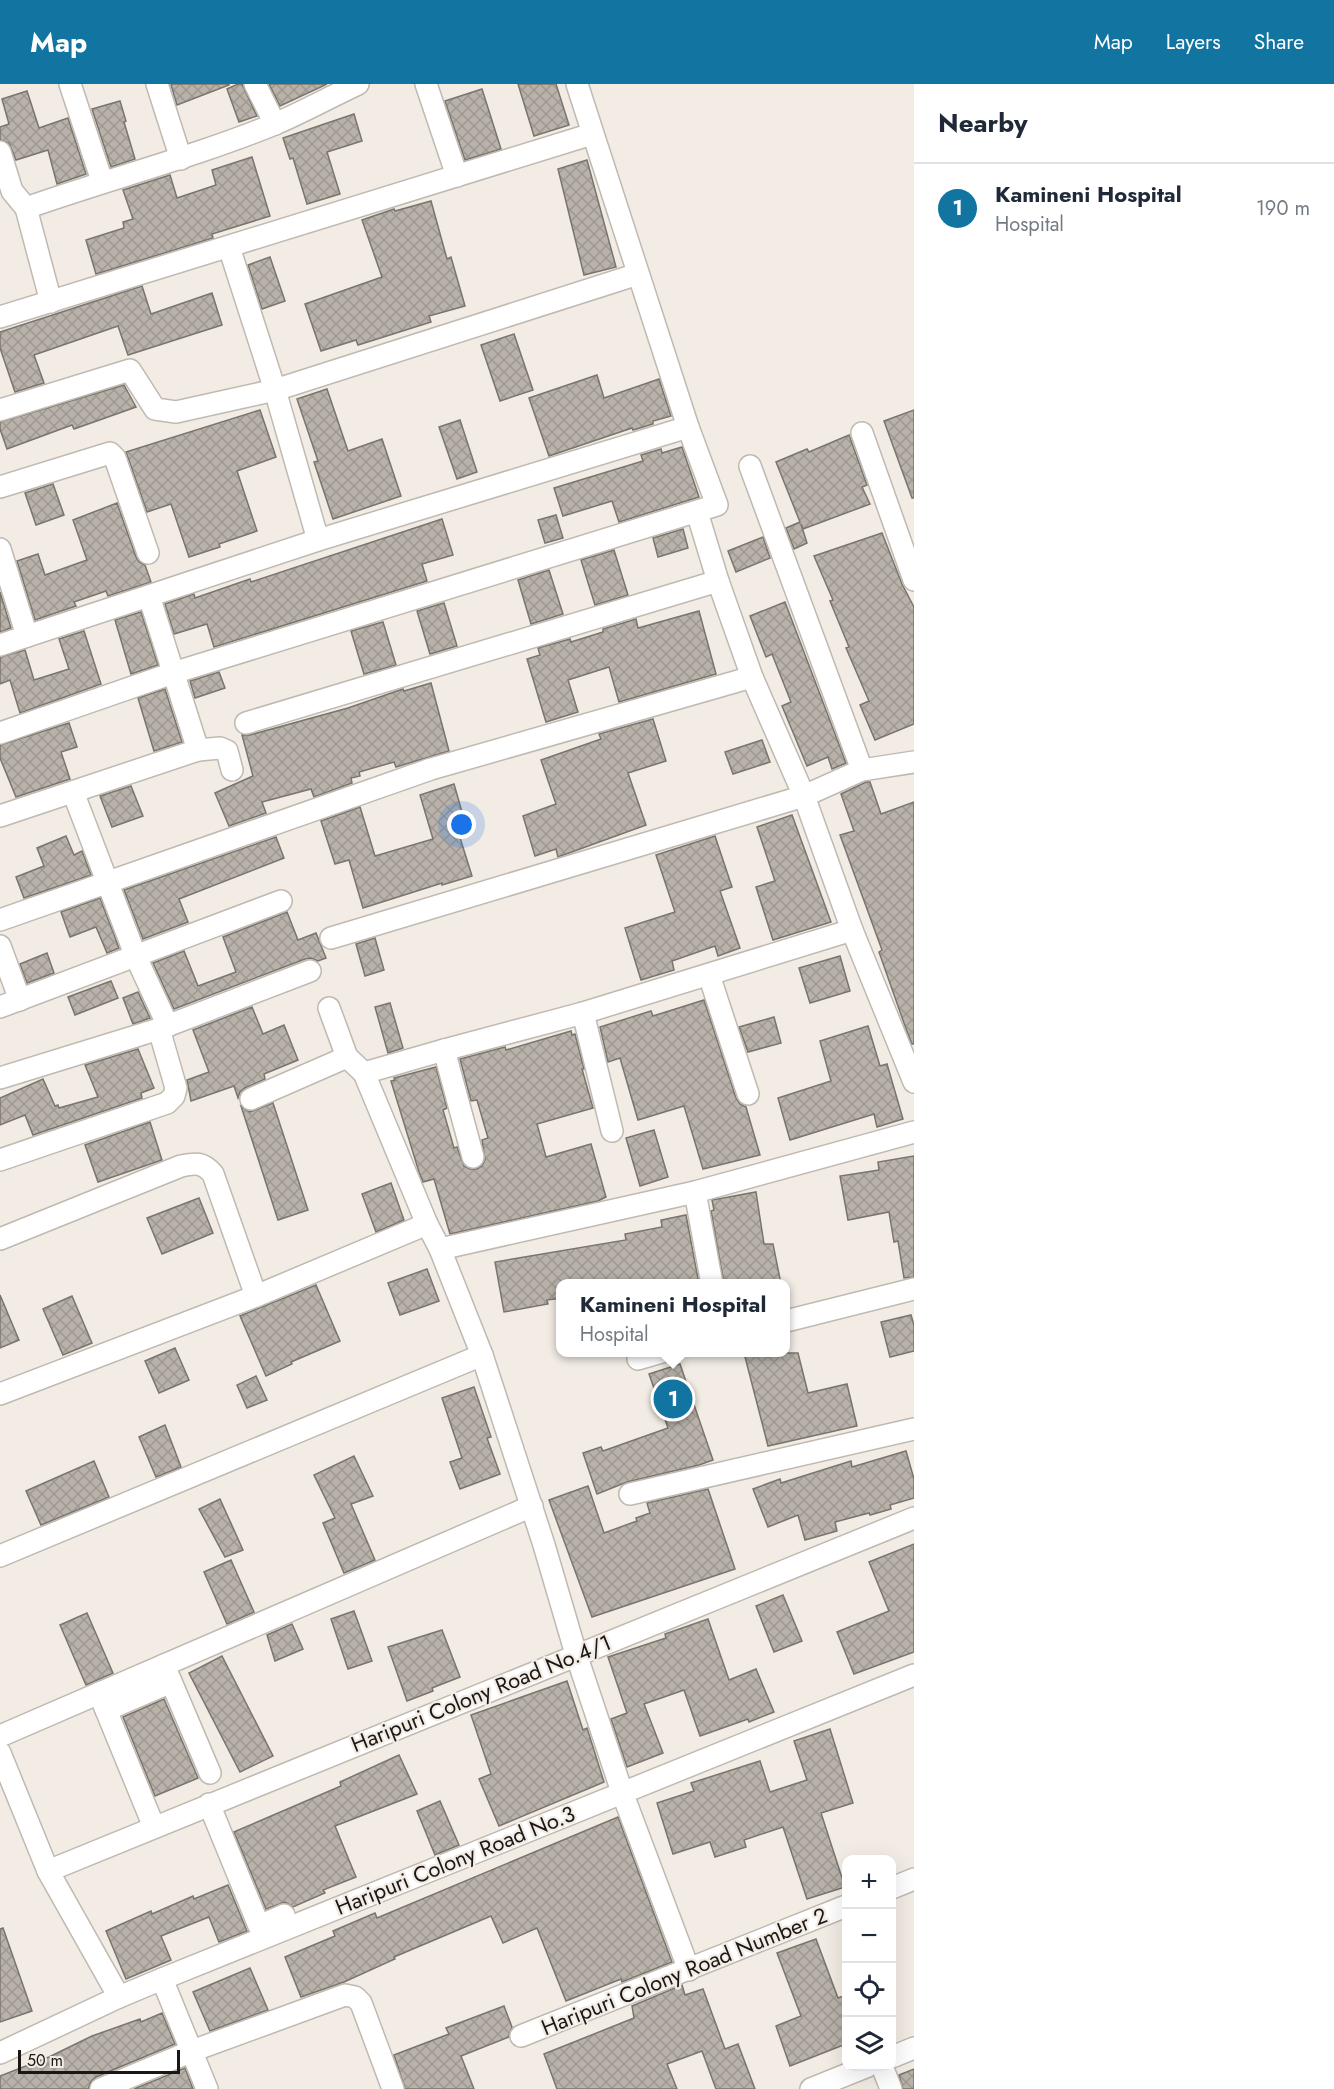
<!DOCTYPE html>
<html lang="en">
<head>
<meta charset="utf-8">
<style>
  body { margin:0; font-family:Jost,sans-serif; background:#f6f6f7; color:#1f2937 }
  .controls { position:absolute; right:18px; bottom:18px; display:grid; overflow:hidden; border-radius:12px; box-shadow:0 6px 24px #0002 }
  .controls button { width:54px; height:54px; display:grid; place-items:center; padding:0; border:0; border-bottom:2px solid #e0e1e3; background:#fff; color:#1f2937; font:30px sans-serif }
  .scale { position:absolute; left:18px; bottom:15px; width:162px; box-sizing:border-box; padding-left:6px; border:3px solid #1a1715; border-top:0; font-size:16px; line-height:21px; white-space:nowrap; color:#1a1715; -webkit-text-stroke:4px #f3ece5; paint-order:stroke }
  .you { position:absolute; left:462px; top:741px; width:21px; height:21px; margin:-15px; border:4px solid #fff; border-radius:50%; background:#1a73e8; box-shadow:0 0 0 9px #1a73e833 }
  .badge { display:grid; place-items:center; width:39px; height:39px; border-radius:50%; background:#1174a1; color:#fff; font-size:20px; font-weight:700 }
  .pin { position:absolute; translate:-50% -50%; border:3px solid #fff; box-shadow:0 2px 6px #0006 }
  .popup { position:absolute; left:556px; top:1195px; width:234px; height:78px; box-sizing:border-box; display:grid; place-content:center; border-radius:12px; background:#fff; filter:drop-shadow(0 2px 4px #0005); font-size:20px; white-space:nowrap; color:#747a83 }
  .popup b { font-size:22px; color:#1f2937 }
  .popup::after { content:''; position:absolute; left:50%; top:100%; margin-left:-12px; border:12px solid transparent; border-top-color:#fff }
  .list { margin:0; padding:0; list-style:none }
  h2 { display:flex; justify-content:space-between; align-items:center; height:78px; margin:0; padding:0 24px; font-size:26px }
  h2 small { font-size:20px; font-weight:400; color:#747a83 }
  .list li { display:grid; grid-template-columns:39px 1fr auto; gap:18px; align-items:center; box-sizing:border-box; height:90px; padding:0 24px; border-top:2px solid #e0e1e3 }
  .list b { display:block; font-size:22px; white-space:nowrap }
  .list p { margin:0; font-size:20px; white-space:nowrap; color:#747a83 }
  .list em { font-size:20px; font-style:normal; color:#747a83 }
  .icon { flex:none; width:33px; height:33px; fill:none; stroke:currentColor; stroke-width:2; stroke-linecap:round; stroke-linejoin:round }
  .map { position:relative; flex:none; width:914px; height:2005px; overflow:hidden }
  header { display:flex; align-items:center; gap:36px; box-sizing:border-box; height:84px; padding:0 30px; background:#1174a1; color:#fff }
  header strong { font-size:28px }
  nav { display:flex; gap:33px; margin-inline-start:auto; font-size:21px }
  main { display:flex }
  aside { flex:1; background:#fff }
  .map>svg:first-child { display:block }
  .building { fill:url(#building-cross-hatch); stroke:#79746d; stroke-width:1.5 }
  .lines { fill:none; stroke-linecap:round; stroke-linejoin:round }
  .minor-casing { stroke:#bfb9b1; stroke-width:24 }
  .minor { stroke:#fff; stroke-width:21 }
  .labels { text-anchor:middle; stroke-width:4.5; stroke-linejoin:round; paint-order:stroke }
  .street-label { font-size:22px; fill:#1a1715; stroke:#f3ece5 }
</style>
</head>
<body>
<header>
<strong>Map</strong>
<nav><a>Map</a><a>Layers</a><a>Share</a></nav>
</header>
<main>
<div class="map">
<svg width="914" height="2005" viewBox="0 0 914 2005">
  <defs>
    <pattern id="building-cross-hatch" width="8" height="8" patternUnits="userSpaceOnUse" patternTransform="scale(1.5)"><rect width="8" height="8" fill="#b8b2aa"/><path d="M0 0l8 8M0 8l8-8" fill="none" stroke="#9e9891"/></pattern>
  </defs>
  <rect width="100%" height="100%" fill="#f3ece5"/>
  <!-- building -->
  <g class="building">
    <polygon points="173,0 229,0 229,1 177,21 171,1"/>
    <polygon points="238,0 242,0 257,32 239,38 227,5"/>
    <polygon points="269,0 327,0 280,22"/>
    <polygon points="518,0 556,0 569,41 534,52"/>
    <polygon points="482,5 501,65 465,76 445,17"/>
    <polygon points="27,7 39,44 68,34 86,90 57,100 48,66 16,76 9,59 0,56 0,43 9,40 2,15"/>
    <polygon points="120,17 126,37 124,38 135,75 111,83 92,25"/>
    <polygon points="354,30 362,57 327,68 340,110 307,120 293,74 290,75 283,54"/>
    <polygon points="252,73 270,132 212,150 213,154 96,190 86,156 124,144 123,138 133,135 123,106 170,91 177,114 216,101 212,86"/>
    <polygon points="587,76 616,183 584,191 558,85"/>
    <polygon points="431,117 447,175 451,173 465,222 429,232 431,238 358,261 356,256 321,267 305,220 382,193 362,136 394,125 395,127"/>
    <polygon points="270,173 285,217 262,225 248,181"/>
    <polygon points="142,202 151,230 212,209 222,241 128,271 118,242 34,271 44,299 15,308 0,264 0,248"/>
    <polygon points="514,250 533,306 500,317 481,261"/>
    <polygon points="597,291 604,314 659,295 671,332 653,337 653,340 633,346 632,344 549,372 529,314"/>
    <polygon points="124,301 136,323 74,345 72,341 7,365 0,345 0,338"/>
    <polygon points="327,305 348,367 382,355 401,412 333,435 314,378 318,377 297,315"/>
    <polygon points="260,326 276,373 237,387 257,447 219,460 220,463 189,473 171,420 147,428 126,368"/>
    <polygon points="914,326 914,414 912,414 884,337"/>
    <polygon points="460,336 477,388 457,395 439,343"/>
    <polygon points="849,351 867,401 862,403 870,420 803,445 801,440 807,459 794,465 786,444 800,438 776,378 807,365 809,368"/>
    <polygon points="682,363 699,413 619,438 612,417 563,432 554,404 643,377 641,371 661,365 662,369"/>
    <polygon points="53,400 64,431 36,441 25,409"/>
    <polygon points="117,419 136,473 139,478 145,481 151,498 108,512 106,507 74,518 76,522 35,536 17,477 38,470 45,491 87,476 73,436"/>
    <polygon points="556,431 563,454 545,459 538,436"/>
    <polygon points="442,435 453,471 422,480 427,497 214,563 207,540 174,550 165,520 194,510 195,514 250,495 251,498"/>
    <polygon points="683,445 688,464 658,473 653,454"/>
    <polygon points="882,449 902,500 914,523 914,640 875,656 860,621 869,617 846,564 849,563 830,517 833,516 814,472"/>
    <polygon points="763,453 770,474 736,488 728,467"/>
    <polygon points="614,466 628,511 595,521 581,476"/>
    <polygon points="549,486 563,530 531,540 518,496"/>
    <polygon points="0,508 11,544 0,548"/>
    <polygon points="785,518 846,679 832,685 828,673 807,682 782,622 791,618 772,570 766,573 750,532"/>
    <polygon points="444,519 457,562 430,570 417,527"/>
    <polygon points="699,527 716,590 619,618 609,583 568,596 578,628 546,638 527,575 540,571 538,564 570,555 571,558 603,548 603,545 636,535 638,544"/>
    <polygon points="141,528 158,581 131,590 115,536"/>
    <polygon points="383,538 396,581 364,590 351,547"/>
    <polygon points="84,547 101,600 20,629 10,596 0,600 0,573 25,566 34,596 69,585 59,555"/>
    <polygon points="219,588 225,604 195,614 190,597"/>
    <polygon points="431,599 449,667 396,683 394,678 359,688 360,692 351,694 352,699 314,713 311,705 262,718 266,729 229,742 215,709 253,692 242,651 250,651 348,624 403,605 404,607"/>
    <polygon points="165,605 182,658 154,667 138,614"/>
    <polygon points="653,635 666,677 628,689 646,741 558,773 556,765 535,772 523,732 556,720 541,676 601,655 599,650"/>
    <polygon points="69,639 77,663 61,668 70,695 16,713 0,674 0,661"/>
    <polygon points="762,656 770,678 733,690 725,668"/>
    <polygon points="866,698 870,698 881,730 914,718 914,960 912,960 905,942 879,868 882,866 840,751 854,747 841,710"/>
    <polygon points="454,700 466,742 457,744 472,792 442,801 442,799 363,824 349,776 335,780 321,737 360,723 375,772 382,770 433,755 420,711"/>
    <polygon points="131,702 143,732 112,743 100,712"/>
    <polygon points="792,731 831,838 773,856 756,803 775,797 757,743"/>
    <polygon points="66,752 74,771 82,767 91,791 24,814 16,793 44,782 37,764"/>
    <polygon points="715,752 732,803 720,807 740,864 718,872 715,862 672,877 674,886 641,896 625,844 675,828 656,771"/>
    <polygon points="276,753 284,774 179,815 188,838 143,855 124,806"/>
    <polygon points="100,814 119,864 107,869 96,843 70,853 61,828"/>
    <polygon points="287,828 298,856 316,849 326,874 318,877 311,874 305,875 174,925 153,879 184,867 198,902 236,888 223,853"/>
    <polygon points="375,854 384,886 365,892 356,860"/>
    <polygon points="47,869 54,889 27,899 20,880"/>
    <polygon points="840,872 850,907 810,919 799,884"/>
    <polygon points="111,897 118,914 75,931 68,913"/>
    <polygon points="138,908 150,934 133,940 123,914"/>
    <polygon points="704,916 736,1014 740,1020 746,1023 760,1071 703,1085 684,1022 638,1036 620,974 608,978 600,943 651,927 653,932"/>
    <polygon points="390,919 403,964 388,969 375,923"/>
    <polygon points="252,923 263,950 284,941 298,976 264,990 265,995 245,1004 240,1008 238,1014 234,1002 191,1017 187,996 209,988 193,946"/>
    <polygon points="774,933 781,959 748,968 739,943"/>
    <polygon points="868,942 880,982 887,980 903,1035 877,1043 874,1030 790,1056 778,1014 831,997 820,957"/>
    <polygon points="571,947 572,951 575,950 584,985 582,985 593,1024 537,1040 546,1073 591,1060 606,1113 598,1117 450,1150 434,1095 423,1098 419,1088 391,997 395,996 394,994 436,983 447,1024 443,1026 454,1064 457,1063 464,1082 470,1085 477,1085 482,1082 485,1076 482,1056 488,1054 477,1016 471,1017 460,975 505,963 506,966"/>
    <polygon points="138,965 154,1004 141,1009 142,1014 33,1051 25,1031 0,1041 0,1014 43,995 55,1022 58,1021 59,1024 98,1013 85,981"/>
    <polygon points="273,1019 308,1126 278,1136 241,1022 250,1028"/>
    <polygon points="150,1038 162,1076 98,1098 85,1061"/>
    <polygon points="654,1046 668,1093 640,1102 626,1054"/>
    <polygon points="914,1072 914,1193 904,1194 898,1157 894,1158 889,1128 848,1136 840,1092 879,1086 878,1078"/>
    <polygon points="391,1099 404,1136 376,1148 362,1110"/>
    <polygon points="756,1108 764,1160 773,1160 781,1200 724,1200 711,1127 714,1126 712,1116"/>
    <polygon points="199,1114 213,1149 162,1170 147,1134"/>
    <polygon points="686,1131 699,1200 561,1200 561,1214 547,1216 548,1220 504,1228 495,1178 626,1156 625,1150 662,1143 661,1136"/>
    <polygon points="427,1185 439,1217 400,1231 388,1199"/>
    <polygon points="316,1201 340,1257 291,1278 292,1280 266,1292 240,1232"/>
    <polygon points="0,1211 19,1256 0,1264"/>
    <polygon points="72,1212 92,1259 63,1271 43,1225"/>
    <polygon points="911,1231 914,1241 914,1267 890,1273 881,1238"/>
    <polygon points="175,1264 189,1296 159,1309 145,1277"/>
    <polygon points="744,1269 798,1269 808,1309 847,1300 857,1342 768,1362"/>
    <polygon points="680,1280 713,1376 699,1381 627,1398 597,1410 583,1369 601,1363 603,1367 668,1344 649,1290"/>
    <polygon points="256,1292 267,1316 247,1324 237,1301"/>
    <polygon points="474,1303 491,1353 487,1354 500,1390 460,1405 450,1378 462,1374 442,1314"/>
    <polygon points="165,1341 181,1383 156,1393 139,1353"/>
    <polygon points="906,1367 914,1395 914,1414 890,1421 891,1425 870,1431 869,1429 835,1438 837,1447 805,1456 798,1431 768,1443 753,1405 780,1395 781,1399 851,1377 852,1383"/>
    <polygon points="354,1372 373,1412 351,1420 375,1476 344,1489 323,1439 335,1434 314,1391"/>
    <polygon points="94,1377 109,1413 41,1441 26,1407"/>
    <polygon points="588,1402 604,1449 637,1437 636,1434 650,1429 647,1419 708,1405 735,1485 592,1533 549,1416"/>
    <polygon points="220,1415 243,1466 225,1473 199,1425"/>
    <polygon points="914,1460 914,1568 854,1590 837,1548 889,1527 869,1478"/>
    <polygon points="231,1476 254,1528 227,1540 204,1488"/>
    <polygon points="783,1511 802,1557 774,1568 756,1522"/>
    <polygon points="354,1527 372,1577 348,1585 331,1535"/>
    <polygon points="87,1529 113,1589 86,1601 60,1541"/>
    <polygon points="708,1535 729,1596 756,1585 774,1628 749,1638 748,1635 700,1652 684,1606 644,1620 663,1669 627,1683 611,1635 627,1629 608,1573 666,1554 665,1550"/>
    <polygon points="292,1540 303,1565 275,1577 267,1551"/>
    <polygon points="442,1546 460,1593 432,1604 433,1607 407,1617 388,1563"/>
    <polygon points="222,1572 273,1672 240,1688 189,1589"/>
    <polygon points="567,1597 583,1646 587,1644 604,1698 499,1742 479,1695 491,1690 471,1631"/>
    <polygon points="164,1615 198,1694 155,1712 123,1633"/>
    <polygon points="830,1645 853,1719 821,1729 845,1803 807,1815 783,1743 744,1756 746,1763 715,1773 710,1758 673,1770 657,1719 694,1707 691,1699 760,1677 770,1708 807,1696 794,1657"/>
    <polygon points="399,1671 417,1710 335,1742 356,1793 323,1806 325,1809 293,1823 285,1818 266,1825 234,1748 341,1702 340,1698"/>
    <polygon points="440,1717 459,1761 435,1771 417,1727"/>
    <polygon points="618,1733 672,1878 622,1898 621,1895 566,1917 537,1844 503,1859 491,1832 394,1873 395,1875 344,1898 301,1913 285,1873 335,1852 333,1847 375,1829 377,1834"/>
    <polygon points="228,1801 247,1847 219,1858 209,1833 161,1852 171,1876 126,1895 106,1847 151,1827 152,1830 193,1812 194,1815"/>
    <polygon points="3,1844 32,1927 0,1938 0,1845"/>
    <polygon points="816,1855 838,1914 846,1911 846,1960 790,1982 776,1942 801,1932 777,1869"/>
    <polygon points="250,1884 268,1926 210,1947 193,1908"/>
    <polygon points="682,1901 685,1911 703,1905 725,1965 738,1960 755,2005 716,2005 702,1967 667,1980 677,2005 557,2005 544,1970 634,1934 632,1922"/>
    <polygon points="504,1922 512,1943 509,1953 461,1972 474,2005 405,2005 394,1971 449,1950 446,1944"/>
    <polygon points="162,1929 175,1960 96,1993 91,1998 88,2005 0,2005 0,1992 49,1973 92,1952 140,1935 141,1938"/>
    <polygon points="185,1984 193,2005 134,2005"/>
    <polygon points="914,1985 914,2005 903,2005 899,1991"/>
  </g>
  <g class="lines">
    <!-- minor casing -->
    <g class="minor-casing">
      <g id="minor">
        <polyline points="70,0 102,97"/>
        <polyline points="157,0 181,75"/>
        <polyline points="255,0 275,40"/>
        <polyline points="426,0 457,92"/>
        <polyline points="0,68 12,107 26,124 51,218"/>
        <path d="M 26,124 C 108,95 194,73 275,40 C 303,28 330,13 358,0"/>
        <polyline points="229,163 275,306 318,456"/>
        <polyline points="0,233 592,50"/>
        <polyline points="0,326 130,286 155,325 176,328 275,306 638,190"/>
        <polyline points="862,349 914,496"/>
        <polyline points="750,382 862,686"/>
        <polyline points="0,403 110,369 115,374 148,469"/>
        <polyline points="697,428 718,497 752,593 804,712 852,846 914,998"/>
        <polyline points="0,465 27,552"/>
        <polyline points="0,561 318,456 688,343"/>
        <polyline points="246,639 718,497"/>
        <polyline points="0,649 173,589 717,421 688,343 577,0"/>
        <polyline points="198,666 220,664 227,667 232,686"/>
        <polyline points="73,708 136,873 168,942"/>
        <polyline points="0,732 198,666 149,512"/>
        <polyline points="0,836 431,685 752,593"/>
        <polyline points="331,854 804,712 862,686 914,678"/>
        <polyline points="0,862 20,916"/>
        <polyline points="709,891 748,1010"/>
        <polyline points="0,923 281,817"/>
        <polyline points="329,924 347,973"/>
        <polyline points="583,929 612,1047"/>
        <polyline points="444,966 473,1073"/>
        <polyline points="364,989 427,1140 440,1165 482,1271 544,1461 576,1570 622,1708 689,1886"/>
        <polyline points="0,994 159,945 310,887"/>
        <polyline points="251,1015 347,973 364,989 444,966 583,929 852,846"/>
        <polyline points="0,1076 167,1019 174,1012 176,1004 159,945"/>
        <polyline points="695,1108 712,1200"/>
        <path d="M 0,1155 L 181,1082 C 195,1079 203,1078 213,1090 L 256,1212"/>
        <polyline points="440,1165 695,1108 914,1048"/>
        <polyline points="786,1237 914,1205"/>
        <polyline points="638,1275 662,1268"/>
        <polyline points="0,1310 256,1212 427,1140"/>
        <polyline points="630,1410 914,1345"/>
        <polyline points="0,1472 482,1271"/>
        <polyline points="164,1581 210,1689"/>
        <polyline points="99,1609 154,1743"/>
        <polyline points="106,1626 171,1598"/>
        <polyline points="0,1652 532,1422"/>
        <polyline points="0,1669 48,1787 119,1913"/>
        <polyline points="209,1720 259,1842 284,1831"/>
        <polyline points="48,1787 914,1434"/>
        <polyline points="892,1804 914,1795"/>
        <polyline points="162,1895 207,2005"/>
        <polyline points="521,1952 846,1822"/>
        <polyline points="0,1969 119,1913 162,1895 914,1591"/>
        <polyline points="892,1973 914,1964"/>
        <polyline points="882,1982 891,2005"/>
        <polyline points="101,2005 192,1967 345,1911 355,1913 361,1919 393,2005"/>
        <polyline points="811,2005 868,1982"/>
      </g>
    </g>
    <!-- minor -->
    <use href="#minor" class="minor"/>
  </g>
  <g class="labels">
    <!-- street labels -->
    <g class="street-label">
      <text transform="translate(481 1609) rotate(-22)" y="8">Haripuri Colony Road No.4/1</text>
      <text transform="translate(455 1776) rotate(-22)" y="8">Haripuri Colony Road No.3</text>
      <text transform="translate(684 1887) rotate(-22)" y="8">Haripuri Colony Road Number 2</text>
    </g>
  </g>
</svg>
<div class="controls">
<button>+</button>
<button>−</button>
<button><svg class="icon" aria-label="locate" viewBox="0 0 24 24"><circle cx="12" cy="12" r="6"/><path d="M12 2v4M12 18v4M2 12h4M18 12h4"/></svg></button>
<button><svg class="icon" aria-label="layers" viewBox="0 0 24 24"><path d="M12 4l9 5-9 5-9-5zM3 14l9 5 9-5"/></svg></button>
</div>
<div class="scale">50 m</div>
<div class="you"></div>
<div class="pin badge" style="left:673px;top:1315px">1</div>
<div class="popup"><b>Kamineni Hospital</b>Hospital</div>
</div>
<aside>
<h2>Nearby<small></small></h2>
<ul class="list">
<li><span class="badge">1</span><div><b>Kamineni Hospital</b><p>Hospital</p></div><em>190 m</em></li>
</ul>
</aside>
</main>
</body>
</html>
